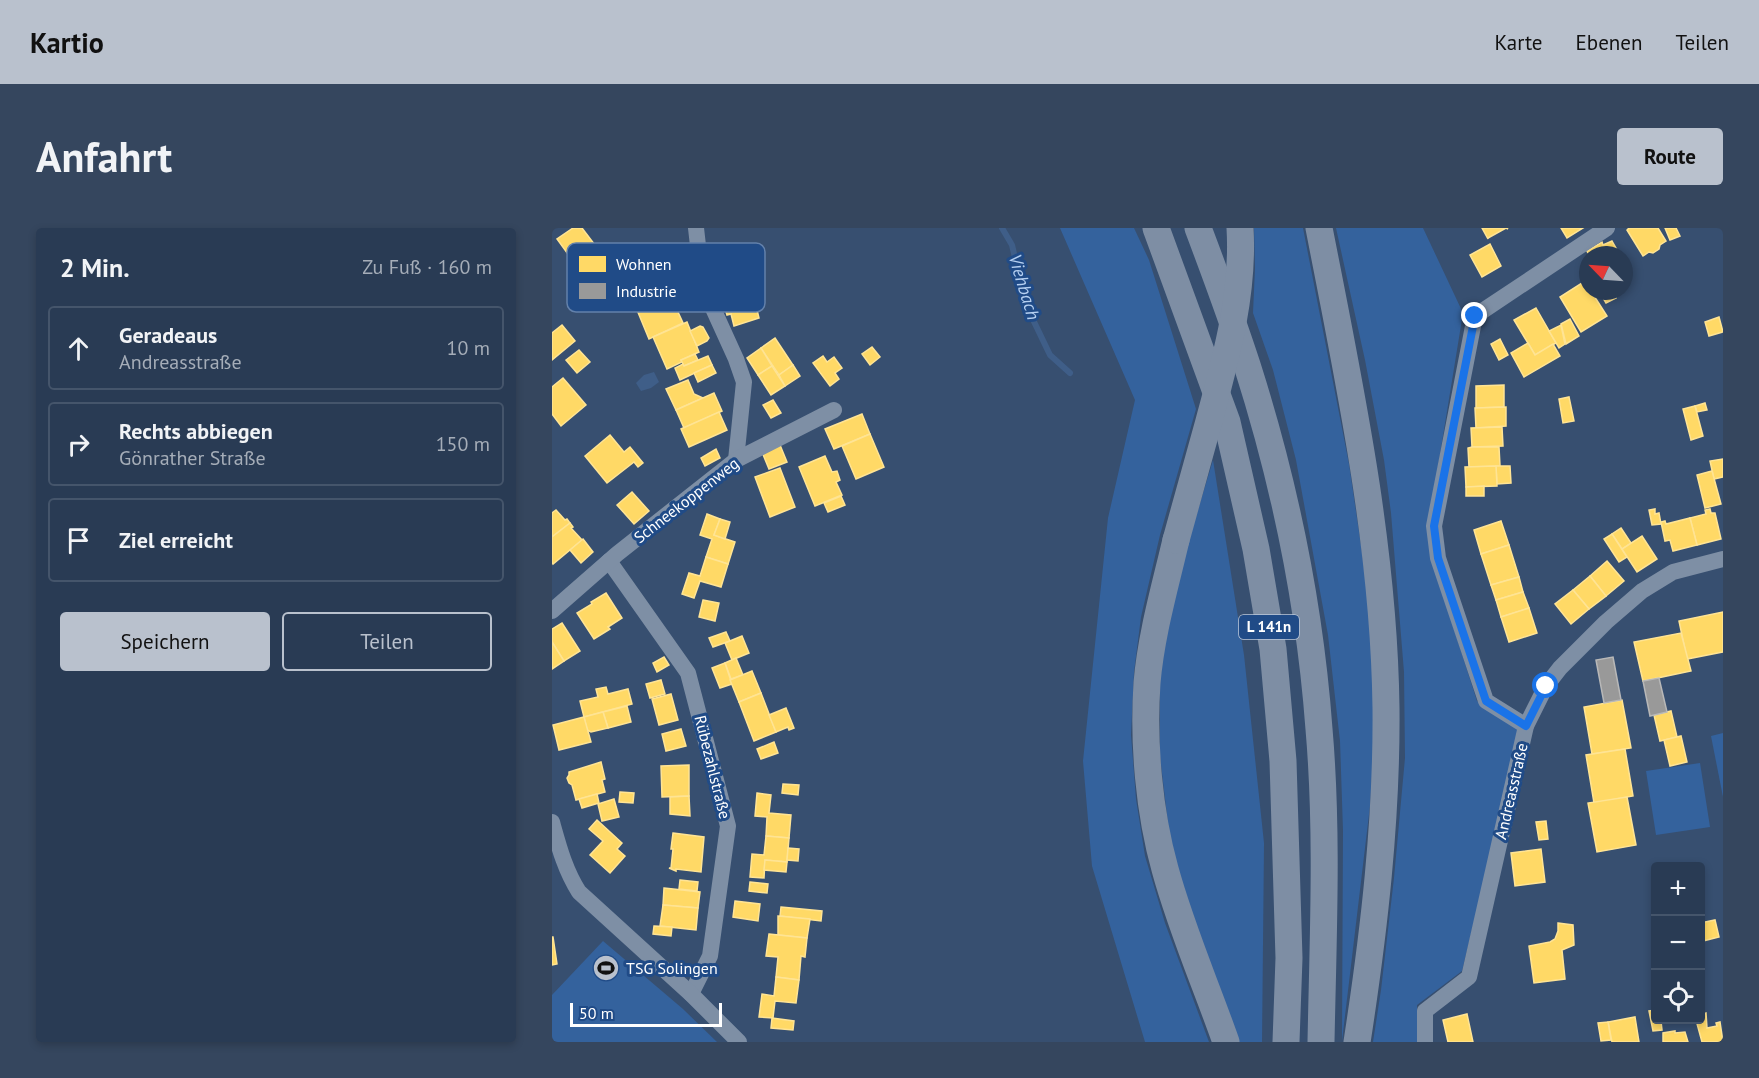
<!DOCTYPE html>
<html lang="de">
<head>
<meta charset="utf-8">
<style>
  body { margin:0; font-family:"PT Sans",sans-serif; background:#35465e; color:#f1f3f6 }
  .controls { position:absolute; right:18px; bottom:18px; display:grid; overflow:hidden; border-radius:6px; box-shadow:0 3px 9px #0003 }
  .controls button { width:54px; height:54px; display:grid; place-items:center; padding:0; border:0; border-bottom:2px solid #45556b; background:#293b54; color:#f1f3f6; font:30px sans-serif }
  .compass { position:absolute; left:1027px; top:18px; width:54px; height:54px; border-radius:50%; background:#293b54; box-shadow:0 3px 9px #0003; rotate:295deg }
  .scale { position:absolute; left:18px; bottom:15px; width:152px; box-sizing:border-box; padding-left:6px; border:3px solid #fff; border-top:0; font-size:16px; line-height:21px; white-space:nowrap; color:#fff; -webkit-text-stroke:4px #204b87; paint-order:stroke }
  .stop { position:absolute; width:18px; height:18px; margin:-14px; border:4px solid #1a73e8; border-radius:50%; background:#fff }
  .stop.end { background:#1a73e8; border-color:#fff; box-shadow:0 2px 6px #0008 }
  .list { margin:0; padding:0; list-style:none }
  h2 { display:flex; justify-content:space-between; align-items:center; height:78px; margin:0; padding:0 24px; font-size:26px }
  h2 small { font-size:20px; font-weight:400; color:#a5adb8 }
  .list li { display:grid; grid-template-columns:39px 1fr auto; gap:18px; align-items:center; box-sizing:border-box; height:84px; margin:0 12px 12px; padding:0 12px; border:2px solid #45556b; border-radius:6px }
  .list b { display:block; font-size:22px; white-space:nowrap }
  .list p { margin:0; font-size:20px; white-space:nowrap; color:#a5adb8 }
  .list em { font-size:20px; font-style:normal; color:#a5adb8 }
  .actions { display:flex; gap:12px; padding:18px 24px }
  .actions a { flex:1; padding:14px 0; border:2px solid #b9c1cd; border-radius:6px; text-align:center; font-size:21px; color:#b9c1cd }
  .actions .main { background:#b9c1cd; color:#111 }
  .icon { flex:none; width:33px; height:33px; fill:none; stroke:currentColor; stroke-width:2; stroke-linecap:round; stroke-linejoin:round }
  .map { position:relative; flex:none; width:1171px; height:814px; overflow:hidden; border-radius:6px }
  header { display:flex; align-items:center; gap:36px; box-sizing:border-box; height:84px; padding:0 30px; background:#b9c1cd; color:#111 }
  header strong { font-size:28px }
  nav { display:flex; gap:33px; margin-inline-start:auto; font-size:21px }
  .intro { display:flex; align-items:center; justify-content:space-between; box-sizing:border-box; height:144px; padding:0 36px }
  h1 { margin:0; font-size:42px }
  .button { padding:15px 27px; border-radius:6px; background:#b9c1cd; color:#111; font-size:21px; font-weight:700 }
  main { display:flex; gap:36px; padding:0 36px }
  aside { flex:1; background:#293b54; border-radius:6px; box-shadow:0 3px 9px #0003 }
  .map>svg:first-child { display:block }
  .green { fill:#34629d }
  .water { fill:#3f5e88 }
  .homes { fill:#ffd966; stroke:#ffe494; stroke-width:1.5 }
  .industry { fill:#999; stroke:#b8b8b8; stroke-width:1.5 }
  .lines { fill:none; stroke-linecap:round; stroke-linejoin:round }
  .stream { stroke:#3f5e88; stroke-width:6 }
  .minor { stroke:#7e8fa5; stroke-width:16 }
  .trunk { stroke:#7e8ea4; stroke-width:27 }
  .trunk-bridge { stroke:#7e8ea4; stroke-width:27 }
  .route { stroke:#1a73e8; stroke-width:8 }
  .labels { text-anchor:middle; stroke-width:6; stroke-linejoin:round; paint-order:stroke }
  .shield { fill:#204b87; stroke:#bcc9db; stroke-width:1.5 }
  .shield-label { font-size:15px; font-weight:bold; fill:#fff }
  .street-label { font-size:16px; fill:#fff; stroke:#204b87 }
  .poi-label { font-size:16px; fill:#fff; stroke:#204b87; text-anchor:start }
  .water-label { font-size:18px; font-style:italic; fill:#b6d0f1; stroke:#204b87 }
  .key { fill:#204b87; stroke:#6381ab; stroke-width:1.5 }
  .key-label { font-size:16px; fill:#fff }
</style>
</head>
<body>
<header>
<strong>Kartio</strong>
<nav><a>Karte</a><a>Ebenen</a><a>Teilen</a></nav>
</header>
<div class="intro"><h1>Anfahrt</h1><a class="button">Route</a></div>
<main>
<aside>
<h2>2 Min.<small>Zu Fuß · 160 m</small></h2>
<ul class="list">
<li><svg class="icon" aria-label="ahead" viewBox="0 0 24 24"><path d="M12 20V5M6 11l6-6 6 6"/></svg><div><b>Geradeaus</b><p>Andreasstraße</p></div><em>10 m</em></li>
<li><svg class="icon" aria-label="right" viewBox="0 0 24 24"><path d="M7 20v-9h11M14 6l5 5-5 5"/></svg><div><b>Rechts abbiegen</b><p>Gönrather Straße</p></div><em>150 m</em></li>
<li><svg class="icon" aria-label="arrive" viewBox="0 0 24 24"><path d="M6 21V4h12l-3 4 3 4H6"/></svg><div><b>Ziel erreicht</b></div></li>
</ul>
<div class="actions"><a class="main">Speichern</a><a>Teilen</a></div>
</aside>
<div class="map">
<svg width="1171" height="814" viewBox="0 0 1171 814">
  <rect width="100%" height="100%" fill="#374f70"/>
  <!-- green -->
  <g class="green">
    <polygon points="508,0 582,0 597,32 644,181 608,307 589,389 582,444 579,507 584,571 593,628 613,695 657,814 593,814 540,638 531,533 556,290 583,172"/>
    <polygon points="702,0 751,0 797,236 810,324 820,407 823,502 818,578 790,813 791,602 788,513 776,407 744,232 721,142 701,85 703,40"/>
    <polygon points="784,0 871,0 911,85 876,300 884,345 925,473 969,500 910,743 865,777 866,814 821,814 829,762 842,650 853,530 852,444 839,285 832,232 813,132"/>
    <polygon points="661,232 692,427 712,615 710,814 684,814 637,687 617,604 608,528 608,450 617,385 636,315"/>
    <polygon points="1171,505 1171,569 1159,508"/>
    <polygon points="1148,535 1158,599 1104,607 1094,543"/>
    <polygon points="51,713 131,781 165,814 0,814 0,767"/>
  </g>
  <!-- water -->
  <polygon class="water" points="102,144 107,154 99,160 89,163 84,155 92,147"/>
  <!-- homes -->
  <g class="homes">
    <polygon points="21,0 30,0 43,17 21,33 5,11"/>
    <polygon points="930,0 955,0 956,1 954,0 936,10 936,11"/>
    <polygon points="1009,0 1031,0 1015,10"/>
    <polygon points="1077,0 1106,0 1114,13 1108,17 1107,21 1101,25 1097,24 1091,28 1075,2"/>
    <polygon points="1113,0 1124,0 1128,8 1118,12"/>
    <polygon points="1060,13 1068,27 1037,27 1035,23 1050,14 1051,17"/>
    <polygon points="938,16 949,38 930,49 918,27"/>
    <polygon points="198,46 208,80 205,82 207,90 182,98 179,86 175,87 170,70 173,69 169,54"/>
    <polygon points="1033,53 1036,58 1036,63 1039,63 1055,88 1029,104 1008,69"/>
    <polygon points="1047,63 1059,63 1064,70 1054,75"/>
    <polygon points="119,69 131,95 97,111 85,82 101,75 102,77"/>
    <polygon points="984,80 1004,115 983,127 962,92"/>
    <polygon points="1167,89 1171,104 1157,108 1153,94"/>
    <polygon points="1018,91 1027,108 1014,116 1009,96"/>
    <polygon points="135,94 147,124 129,132 130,134 115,141 101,109"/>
    <polygon points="10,97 23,113 0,132 0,105"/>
    <polygon points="1009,97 1013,116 1007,120 997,103"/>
    <polygon points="148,98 151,99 157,110 155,113 145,118 138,103"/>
    <polygon points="223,110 241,137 227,147 209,120"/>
    <polygon points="948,111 956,127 947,132 939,116"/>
    <polygon points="976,115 983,127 1001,116 1008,128 972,149 959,125"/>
    <polygon points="320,119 328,129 318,137 310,126"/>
    <polygon points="209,120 220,138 206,147 195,130"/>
    <polygon points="27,122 38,134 25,145 14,132"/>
    <polygon points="143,126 146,132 132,138 129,132"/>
    <polygon points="156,128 160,137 128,152 123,140 131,136 132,138"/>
    <polygon points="271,128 275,134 282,129 290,140 283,145 287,151 278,158 261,135"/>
    <polygon points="160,137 164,145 146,154 142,145"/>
    <polygon points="241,137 248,148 233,158 227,147"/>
    <polygon points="220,138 233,158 219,167 206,147"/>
    <polygon points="11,150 34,177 9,198 0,186 0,159"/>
    <polygon points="136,152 142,166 151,170 124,182 114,161"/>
    <polygon points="952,157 952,179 924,180 924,158"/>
    <polygon points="162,165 170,183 132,200 124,182"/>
    <polygon points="1017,169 1022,193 1011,195 1007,171"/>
    <polygon points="221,172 229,185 219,190 211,177"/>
    <polygon points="1153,175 1155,182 1145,184 1143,178"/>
    <polygon points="1143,178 1151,208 1139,212 1131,181"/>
    <polygon points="954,179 954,198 924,200 923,180"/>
    <polygon points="167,184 175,202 137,219 129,201"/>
    <polygon points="310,186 318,206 282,221 273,201"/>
    <polygon points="950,199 951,218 920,219 919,200"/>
    <polygon points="318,206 332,239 304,251 290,218"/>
    <polygon points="58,207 72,224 78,219 91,235 86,239 82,234 55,255 33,228"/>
    <polygon points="228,217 235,234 217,241 210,224"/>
    <polygon points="920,219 947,219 948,238 917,239 916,220"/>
    <polygon points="164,221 168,230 153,238 149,230"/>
    <polygon points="273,228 280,244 285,243 288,252 284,254 290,267 263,278 247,239"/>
    <polygon points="1171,231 1171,249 1162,251 1158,233"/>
    <polygon points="944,238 958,238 959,255 945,256"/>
    <polygon points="944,238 945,258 914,259 913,239"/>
    <polygon points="228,240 243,279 218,289 203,249"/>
    <polygon points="1160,243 1169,276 1153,280 1145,247"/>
    <polygon points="932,258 932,268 914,268 914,259"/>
    <polygon points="80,264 97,283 82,296 65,277"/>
    <polygon points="289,268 293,277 276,284 272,275"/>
    <polygon points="1103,281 1103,286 1107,285 1109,296 1100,297 1097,282"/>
    <polygon points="1158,281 1159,285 1163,285 1169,311 1145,317 1138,290 1154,286 1153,282"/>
    <polygon points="4,282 13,292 15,291 18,295 0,309 0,285"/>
    <polygon points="155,286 168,291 162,307 183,314 176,336 154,329 160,311 148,307"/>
    <polygon points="1138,290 1145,317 1121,323 1118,312 1113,313 1109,294 1113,293 1114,296"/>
    <polygon points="168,291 178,294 173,311 162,307"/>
    <polygon points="949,293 957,317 929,326 922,302"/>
    <polygon points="18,295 21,299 19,300 30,312 1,336 0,334 0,309"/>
    <polygon points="1069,300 1079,315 1070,321 1060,306"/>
    <polygon points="1060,306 1075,329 1067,334 1052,311"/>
    <polygon points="1090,308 1105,331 1085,344 1070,321"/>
    <polygon points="31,311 41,324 29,335 18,322"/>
    <polygon points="957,317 967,349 939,357 929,326"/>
    <polygon points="154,329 176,336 169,359 148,353 142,370 130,366 137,345 148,348"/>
    <polygon points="1055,333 1072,353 1054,368 1038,348"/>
    <polygon points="1038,348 1054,368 1037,381 1021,362"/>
    <polygon points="967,349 971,364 944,372 939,357"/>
    <polygon points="1021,362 1037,381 1019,396 1003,376"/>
    <polygon points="971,364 977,380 949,389 944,372"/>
    <polygon points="54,365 70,390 56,399 58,401 42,411 25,385 40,376 39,374"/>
    <polygon points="151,372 167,375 163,393 147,389"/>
    <polygon points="977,380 985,405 957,414 949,389"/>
    <polygon points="1171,384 1171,424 1135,431 1127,393"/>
    <polygon points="10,395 28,423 12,433 0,414 0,401"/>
    <polygon points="174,404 178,413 161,419 157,410"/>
    <polygon points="1129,405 1139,443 1091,453 1082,414"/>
    <polygon points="190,408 197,425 180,432 173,415"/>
    <polygon points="0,414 12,433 0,441"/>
    <polygon points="112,429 117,437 105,444 101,435"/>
    <polygon points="184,430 191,447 179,451 173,435"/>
    <polygon points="173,435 180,456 168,460 160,440"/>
    <polygon points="200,443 209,465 187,474 178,452"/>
    <polygon points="109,452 113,466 98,470 94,456"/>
    <polygon points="54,459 56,466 76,461 80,476 32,489 28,473 46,469 44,461"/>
    <polygon points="209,465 224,504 202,513 187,474"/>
    <polygon points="119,466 126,492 107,497 100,471"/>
    <polygon points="1070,472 1079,520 1040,526 1032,479"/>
    <polygon points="75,478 79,494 56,500 51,484"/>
    <polygon points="234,480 242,500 237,502 236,499 224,504 217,487"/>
    <polygon points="1119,483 1125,509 1108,513 1102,487"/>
    <polygon points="51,484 56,500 39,504 35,502 32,489"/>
    <polygon points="32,489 39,514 7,522 1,497"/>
    <polygon points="129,501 134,518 114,523 110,506"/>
    <polygon points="1129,508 1135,534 1118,538 1112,512"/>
    <polygon points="222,514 226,525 209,531 205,521"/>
    <polygon points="1073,521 1081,568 1042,575 1034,527"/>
    <polygon points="49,534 53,551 50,552 53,564 24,572 20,557 17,555 15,550 17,547 17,544"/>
    <polygon points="137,537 137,568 110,569 109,538"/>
    <polygon points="231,556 247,557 246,567 230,565"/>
    <polygon points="68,564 82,565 81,575 67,574"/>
    <polygon points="205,565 219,567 217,585 239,587 237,610 214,608 215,589 203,588"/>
    <polygon points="45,566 47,575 30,580 27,571"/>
    <polygon points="137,568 138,588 118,586 118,569"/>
    <polygon points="1075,569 1084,617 1045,624 1036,575"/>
    <polygon points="62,571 67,589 50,593 46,576"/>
    <polygon points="45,592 70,615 65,621 73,628 58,645 38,627 51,613 37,601"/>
    <polygon points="994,593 996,611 987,612 984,594"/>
    <polygon points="121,605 152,609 149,644 124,641 124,643 117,640 119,640 121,621 119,621"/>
    <polygon points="214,608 237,610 235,634 213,632 212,650 198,649 200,626 212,627"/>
    <polygon points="236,620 247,621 246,633 235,632"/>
    <polygon points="989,621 993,654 963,658 959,625"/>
    <polygon points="213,632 235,634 234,644 212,642"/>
    <polygon points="128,652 146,654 145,663 127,661"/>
    <polygon points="198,654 216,656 215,665 197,663"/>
    <polygon points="112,660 148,664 146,680 111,677"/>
    <polygon points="183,673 208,676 206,693 181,689"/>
    <polygon points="111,677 146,680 144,702 108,698"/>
    <polygon points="229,679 270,683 269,693 228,688"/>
    <polygon points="226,688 258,691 255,710 226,707"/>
    <polygon points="1163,692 1167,709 1151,713 1148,695"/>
    <polygon points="1006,695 1021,697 1022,717 1010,722 1013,751 982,755 977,718 998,714 1003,711 1006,703"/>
    <polygon points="102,698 120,699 119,708 101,706"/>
    <polygon points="217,706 255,710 253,729 249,728 247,752 224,749 226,729 214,728"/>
    <polygon points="0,709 1,709 5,736 0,737"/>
    <polygon points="224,749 247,752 244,775 223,773 221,790 207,789 210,766 222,768"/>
    <polygon points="1104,782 1104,792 1117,792 1109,793 1110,802 1101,803 1097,783"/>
    <polygon points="1154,785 1155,800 1165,798 1164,795 1168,794 1171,814 1150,814 1144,792 1148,792 1148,787"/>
    <polygon points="915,786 921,814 896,814 891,792"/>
    <polygon points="1083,789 1087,814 1060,814 1056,794"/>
    <polygon points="220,790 242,793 241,802 219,800"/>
    <polygon points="1056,794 1059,812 1049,813 1046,795"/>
    <polygon points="1123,803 1123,805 1133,804 1136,814 1111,814 1111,805"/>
  </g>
  <!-- industry -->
  <g class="industry">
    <polygon points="1061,429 1069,472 1052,475 1044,432"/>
    <polygon points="1107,450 1115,484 1098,488 1091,453"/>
  </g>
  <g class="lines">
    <!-- stream -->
    <polyline class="stream" points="450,0 460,17 474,77 498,127 518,145"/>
    <!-- minor -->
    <g class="minor">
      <polyline points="144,0 150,53 159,76 184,131 192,154 184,232"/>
      <polyline points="57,333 136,445 176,598 158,728 139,766"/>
      <polyline points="0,383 65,326 184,232 282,182"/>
      <polyline points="974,498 934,473 886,330 882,298 923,88 1055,0"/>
      <path d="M 0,594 C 7,619 13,642 27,664 L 139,766 L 187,814"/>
      <polyline points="873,814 873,783 917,749 974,498 994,458 1008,440 1054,394 1090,363 1121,344 1171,331"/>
    </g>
    <!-- trunk -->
    <g class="trunk">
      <polyline points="604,0 675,194 704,321 721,421 731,533 737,730 734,814"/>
      <path d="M 646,0 C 663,45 680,91 695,137 C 732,253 758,379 767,501 C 776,605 771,710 769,814"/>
      <path d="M 767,0 C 798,158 832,318 834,480 C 835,592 822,704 805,814"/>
      <path d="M 624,312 C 613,359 599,407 595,455 C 591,515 597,584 613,641 C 629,700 654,757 674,814"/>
    </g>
    <!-- trunk-bridge -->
    <path class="trunk-bridge" d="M 624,312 C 635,272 646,233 657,193 C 674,130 692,66 688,0"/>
  </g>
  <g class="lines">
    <!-- route -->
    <polyline class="route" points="923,88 882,298 886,330 934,473 974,498 994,458"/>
  </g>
  <!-- icons -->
  <defs>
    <g id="stadium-disc" transform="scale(1.35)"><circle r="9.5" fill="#b9c1cd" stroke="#204b87"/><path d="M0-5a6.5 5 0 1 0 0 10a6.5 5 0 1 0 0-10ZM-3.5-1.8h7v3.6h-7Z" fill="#111"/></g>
  </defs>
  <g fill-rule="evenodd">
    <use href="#stadium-disc" x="54" y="740"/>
  </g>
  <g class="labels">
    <!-- shield labels -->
    <rect class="shield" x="687" y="387" width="60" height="24" rx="4.5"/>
    <g class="shield-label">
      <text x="717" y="404">L 141n</text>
    </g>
    <!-- street labels -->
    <g class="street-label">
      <text transform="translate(134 272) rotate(-38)" y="6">Schneekoppenweg</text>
      <text transform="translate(161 539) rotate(76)" y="6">Rübezahlstraße</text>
      <text transform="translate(959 563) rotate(-77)" y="6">Andreasstraße</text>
    </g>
    <!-- poi labels -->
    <g class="poi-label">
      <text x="74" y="746">TSG Solingen</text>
    </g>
    <!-- water labels -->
    <g class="water-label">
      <text transform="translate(472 59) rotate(73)" y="6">Viehbach</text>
    </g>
  </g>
  <!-- legend -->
  <rect x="15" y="15" width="198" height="69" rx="9" class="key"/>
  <rect x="27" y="28" width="27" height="16" fill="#ffd966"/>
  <rect x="27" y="55" width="27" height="16" fill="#999"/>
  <g class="key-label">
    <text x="64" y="42">Wohnen</text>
    <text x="64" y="69">Industrie</text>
  </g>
</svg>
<div class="controls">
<button>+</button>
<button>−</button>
<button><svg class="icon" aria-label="locate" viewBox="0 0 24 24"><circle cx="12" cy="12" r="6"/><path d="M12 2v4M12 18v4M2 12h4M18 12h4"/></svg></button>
</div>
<svg class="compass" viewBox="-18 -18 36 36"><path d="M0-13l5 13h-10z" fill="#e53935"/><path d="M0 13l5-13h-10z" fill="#a5adb8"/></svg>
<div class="scale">50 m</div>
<div class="stop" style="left:994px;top:458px"></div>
<div class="stop end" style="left:923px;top:88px"></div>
</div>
</main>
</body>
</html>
